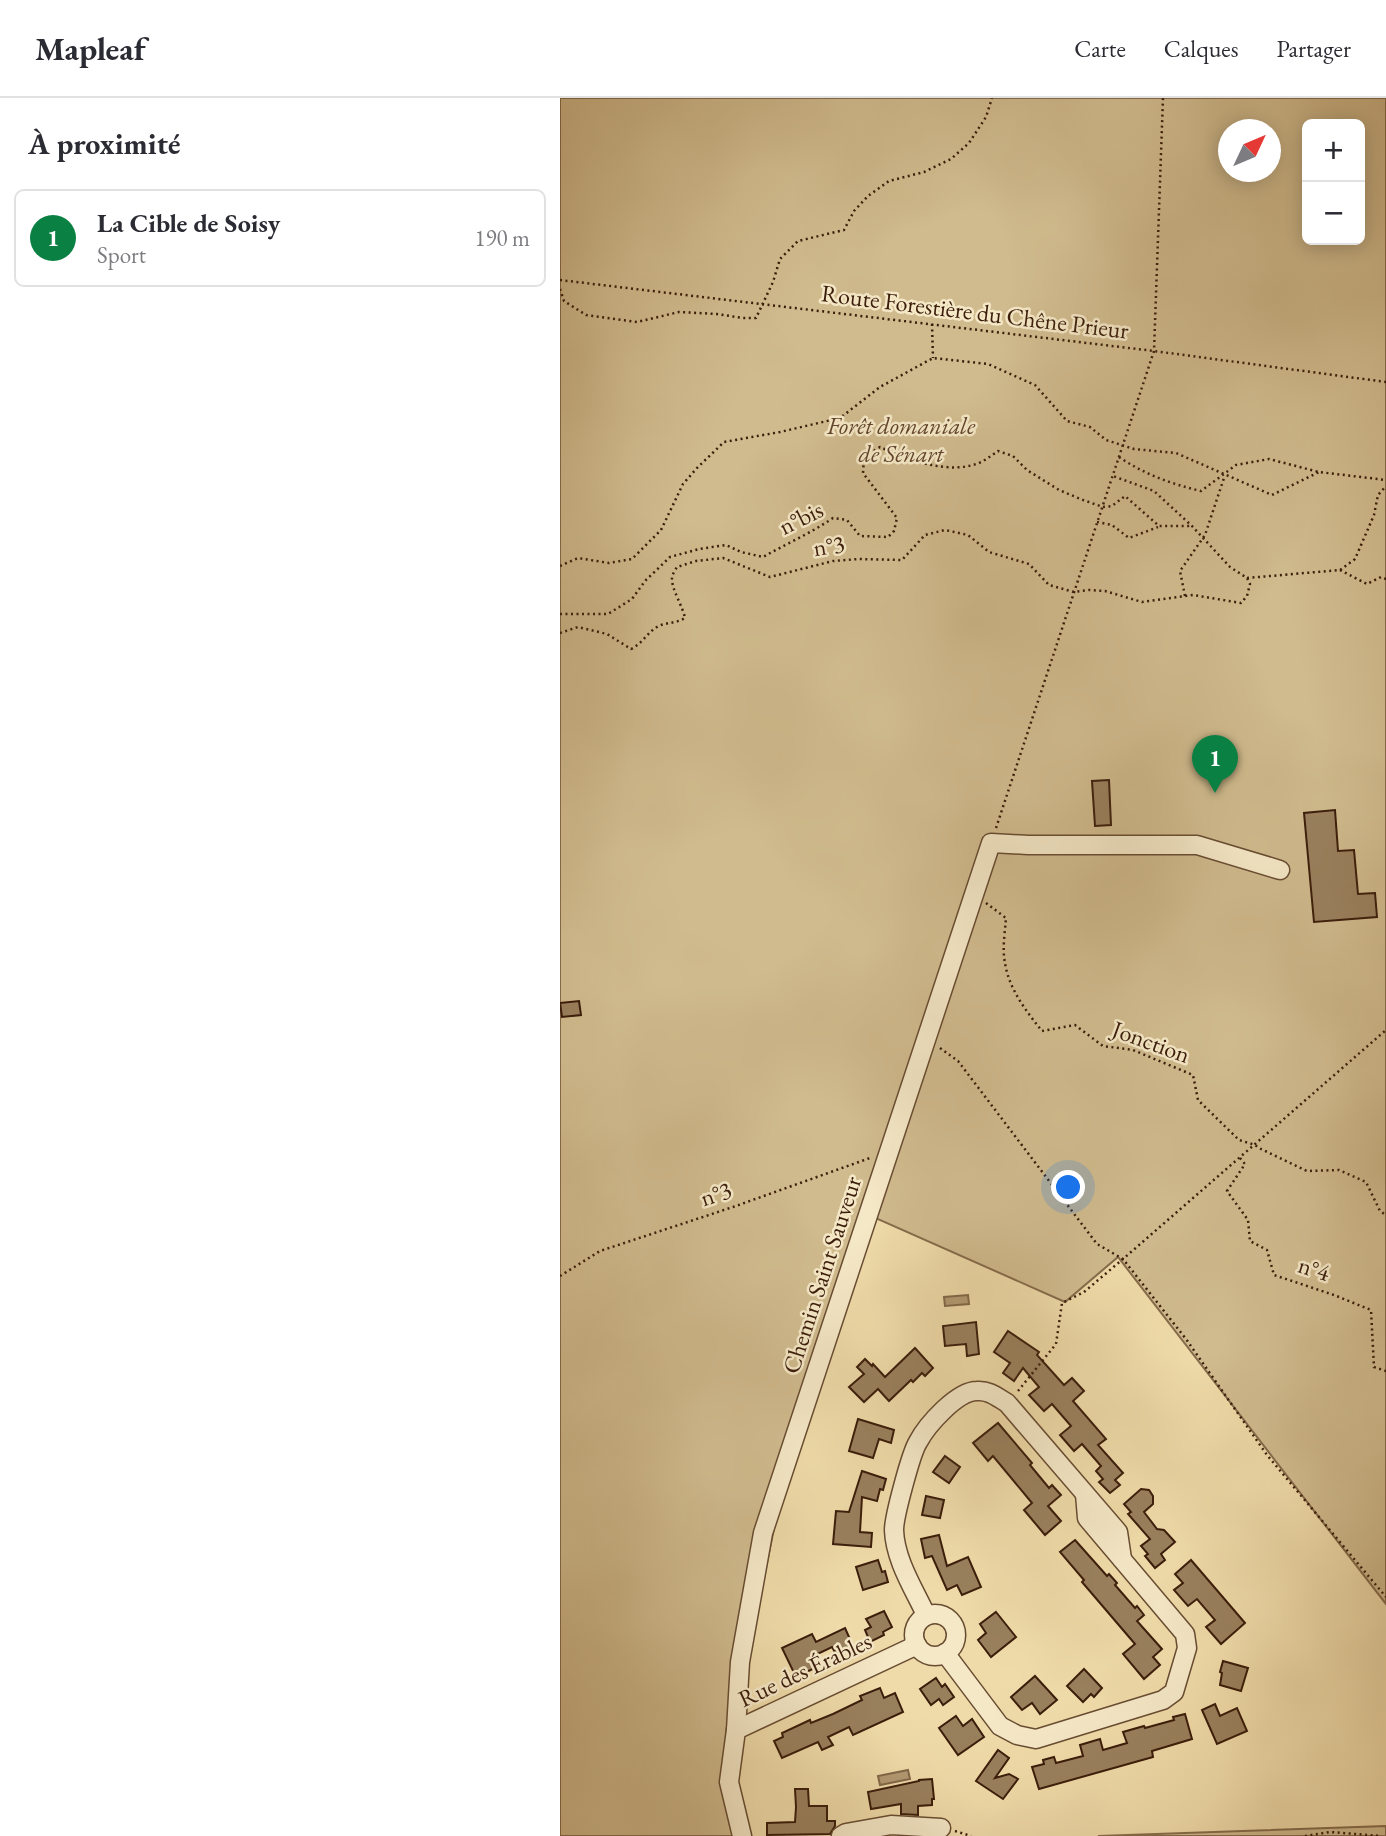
<!DOCTYPE html>
<html lang="fr">
<head>
<meta charset="utf-8">
<style>
  body { margin:0; font-family:"EB Garamond",serif; background:#f2f2f3; color:#2b2b33 }
  .controls { position:absolute; right:21px; top:21px; display:grid; overflow:hidden; border-radius:10px; box-shadow:0 4px 18px #0003 }
  .controls button { width:63px; height:63px; display:grid; place-items:center; padding:0; border:0; border-bottom:2px solid #e1e1e2; background:#fff; color:#2b2b33; font:35px sans-serif }
  .compass { position:absolute; left:658px; top:21px; width:63px; height:63px; border-radius:50%; background:#fff; box-shadow:0 4px 18px #0003; rotate:46deg }
  .you { position:absolute; left:509px; top:1090px; width:24px; height:24px; margin:-18px; border:5px solid #fff; border-radius:50%; background:#1a73e8; box-shadow:0 0 0 10px #1a73e833 }
  .badge { display:grid; place-items:center; width:46px; height:46px; border-radius:50%; background:#0b8043; color:#fff; font-size:23px; font-weight:700 }
  .pin { position:absolute; translate:-50% -58px; filter:drop-shadow(0 2px 4px #0008) }
  .pin::after { content:''; position:absolute; top:37px; width:24px; height:21px; background:inherit; clip-path:polygon(0 0,100% 0,50% 100%) }
  .list { margin:0; padding:0; list-style:none }
  h2 { display:flex; justify-content:space-between; align-items:center; height:91px; margin:0; padding:0 28px; font-size:30px }
  h2 small { font-size:23px; font-weight:400; color:#7c7c81 }
  .list li { display:grid; grid-template-columns:46px 1fr auto; gap:21px; align-items:center; box-sizing:border-box; height:98px; margin:0 14px 14px; padding:0 14px; border:2px solid #e1e1e2; border-radius:10px }
  .list b { display:block; font-size:26px; white-space:nowrap }
  .list p { margin:0; font-size:23px; white-space:nowrap; color:#7c7c81 }
  .list em { font-size:23px; font-style:normal; color:#7c7c81 }
  .map { position:relative; flex:none; width:826px; height:1738px; overflow:hidden }
  header { display:flex; align-items:center; gap:42px; box-sizing:border-box; height:98px; padding:0 35px; background:#fff; border-bottom:2px solid #e1e1e2 }
  header strong { font-size:33px }
  nav { display:flex; gap:38px; margin-inline-start:auto; font-size:24px }
  main { display:flex }
  aside { flex:1; background:#fff }
  .map>svg:first-child { display:block }
  .green { fill:#d0bb8e; stroke:#866c4c; stroke-width:2; fill-rule:evenodd }
  .water { fill:#b29a73; stroke:#826849; stroke-width:2 }
  .building { fill:#99805d; stroke:#3b1d0b; stroke-width:2 }
  .lines { fill:none; stroke-linecap:round; stroke-linejoin:round }
  .minor-casing { stroke:#684c32; stroke-width:21 }
  .path { stroke:#3b1d0b; stroke-width:2.5; stroke-dasharray:2 3.5; stroke-linecap:butt }
  .minor { stroke:#f5e8c7; stroke-width:18 }
  .labels { text-anchor:middle; stroke-width:5; stroke-linejoin:round; paint-order:stroke }
  .street-label { font-size:24px; fill:#3b1d0b; stroke:#f5e8c7 }
  .park-label { font-size:24px; font-style:italic; fill:#60442c; stroke:#f5e8c7 }
</style>
</head>
<body>
<header>
<strong>Mapleaf</strong>
<nav><a>Carte</a><a>Calques</a><a>Partager</a></nav>
</header>
<main>
<aside>
<h2>À proximité<small></small></h2>
<ul class="list">
<li><span class="badge">1</span><div><b>La Cible de Soisy</b><p>Sport</p></div><em>190 m</em></li>
</ul>
</aside>
<div class="map">
<svg width="826" height="1738" viewBox="0 0 826 1738">
  <rect width="100%" height="100%" fill="#efdba9"/>
  <filter id="stains"><feTurbulence type="fractalNoise" baseFrequency=".00286" numOctaves="4"/><feColorMatrix values="0 0 0 0 .2 0 0 0 0 .09 0 0 0 0 .02 0 0 0 .5 -.17"/></filter>
  <radialGradient id="worn" r=".72"><stop offset=".6" stop-color="#630" stop-opacity="0"/><stop offset="1" stop-color="#630" stop-opacity=".3"/></radialGradient>
  <!-- green -->
  <g class="green">
    <path d="M 0,0 L 826,0 L 826,1506 L 558,1159 L 505,1204 L 309,1117 L 240,1303 L 186,1568 L 173,1738 L 0,1738 ZM 747,26 L 800,26 L 800,142 L 747,142 ZM 668,32 L 710,32 L 710,74 L 668,74 Z"/>
    <polygon points="826,1728 826,1738 538,1738"/>
  </g>
  <!-- water -->
  <g class="water">
    <polygon points="408,1197 409,1206 385,1208 384,1199"/>
    <polygon points="348,1672 350,1681 320,1687 318,1678"/>
  </g>
  <!-- building -->
  <g class="building">
    <polygon points="549,682 551,727 535,728 532,683"/>
    <polygon points="775,712 778,753 794,752 798,796 815,795 817,819 754,824 744,715"/>
    <polygon points="19,903 21,917 2,919 0,905"/>
    <polygon points="416,1224 419,1256 407,1258 406,1246 385,1248 383,1228"/>
    <polygon points="448,1233 479,1254 477,1257 504,1287 512,1280 524,1293 513,1303 546,1341 538,1347 563,1375 555,1382 560,1387 550,1395 539,1384 543,1381 536,1373 541,1368 522,1346 514,1353 500,1337 511,1328 492,1306 484,1313 469,1297 479,1289 463,1270 454,1283 443,1275 450,1265 434,1254"/>
    <polygon points="355,1250 373,1270 365,1278 362,1275 353,1284 351,1282 329,1303 318,1291 304,1304 289,1289 304,1276 297,1269 305,1261 312,1268 313,1266 325,1279"/>
    <polygon points="298,1321 334,1332 331,1345 319,1341 313,1360 289,1353"/>
    <polygon points="438,1325 472,1365 470,1367 489,1390 492,1387 501,1397 488,1408 501,1423 485,1437 464,1412 472,1405 433,1358 428,1363 413,1345"/>
    <polygon points="385,1358 400,1369 389,1385 373,1374"/>
    <polygon points="302,1373 326,1381 323,1392 320,1391 317,1403 302,1399 300,1434 312,1435 311,1449 273,1446 276,1413 289,1414"/>
    <polygon points="581,1391 589,1392 593,1398 593,1406 584,1414 597,1431 604,1432 615,1444 601,1456 605,1462 595,1470 585,1458 588,1456 581,1448 590,1441 568,1416 571,1414 564,1406"/>
    <polygon points="366,1398 384,1402 380,1420 362,1417"/>
    <polygon points="379,1437 387,1468 408,1459 421,1489 402,1497 397,1487 387,1492 372,1458 365,1460 361,1441"/>
    <polygon points="515,1442 547,1478 549,1476 557,1485 555,1487 575,1510 577,1508 584,1517 577,1523 602,1551 593,1559 600,1567 584,1581 563,1556 575,1546 522,1484 524,1482 500,1454"/>
    <polygon points="318,1462 322,1474 325,1473 328,1484 303,1492 296,1469"/>
    <polygon points="631,1462 685,1525 661,1546 646,1529 655,1522 637,1501 628,1508 614,1492 623,1485 615,1476"/>
    <polygon points="324,1513 332,1529 323,1534 324,1537 310,1544 305,1532 311,1529 306,1521"/>
    <polygon points="436,1514 456,1539 431,1559 418,1542 426,1535 420,1526"/>
    <polygon points="285,1530 293,1548 276,1556 272,1549 251,1559 255,1570 236,1579 222,1550 252,1536 256,1544"/>
    <polygon points="663,1563 688,1570 681,1593 660,1587 662,1575 660,1574"/>
    <polygon points="524,1571 542,1590 534,1599 531,1596 523,1604 507,1588"/>
    <polygon points="475,1578 497,1602 480,1616 472,1605 462,1612 451,1599"/>
    <polygon points="376,1580 382,1589 385,1586 394,1599 383,1607 379,1601 371,1607 360,1591"/>
    <polygon points="320,1590 324,1600 335,1595 343,1614 293,1637 289,1629 268,1639 273,1647 262,1652 258,1644 222,1660 214,1643 223,1639 222,1635 250,1622 251,1625 273,1616 302,1602 300,1598"/>
    <polygon points="655,1606 660,1618 677,1610 687,1633 657,1646 642,1612"/>
    <polygon points="625,1616 632,1641 592,1653 593,1659 479,1691 472,1669 484,1666 483,1662 494,1659 496,1665 523,1658 520,1647 540,1641 543,1652 567,1645 563,1634 584,1628 585,1630 614,1622 613,1619"/>
    <polygon points="396,1618 403,1628 412,1621 424,1639 398,1657 379,1630"/>
    <polygon points="438,1652 449,1660 435,1680 449,1676 458,1681 443,1701 416,1683"/>
    <polygon points="372,1681 374,1701 372,1701 372,1707 358,1708 358,1717 341,1716 341,1706 311,1711 308,1694 359,1683 359,1682"/>
    <polygon points="235,1691 248,1691 249,1708 267,1708 267,1723 275,1723 275,1728 270,1736 207,1737 207,1725 235,1724 236,1709"/>
  </g>
  <g class="lines">
    <!-- minor casing -->
    <g class="minor-casing">
      <g id="minor">
        <circle cx="375" cy="1537" r="21"/>
        <path d="M 366,1517 C 354,1491 335,1462 334,1432 C 334,1419 351,1355 358,1344 C 367,1327 397,1293 417,1293 C 429,1292 437,1299 447,1305 L 558,1434 L 562,1461"/>
        <polyline points="385,1555 440,1628 457,1637 476,1641 603,1602 614,1594 627,1550 625,1536 527,1420 525,1396"/>
        <polyline points="176,1632 180,1564 203,1435 431,745 468,747 637,747 720,772"/>
        <polyline points="182,1738 169,1684 176,1632 357,1547"/>
        <polyline points="281,1738 286,1735 331,1727 381,1730"/>
      </g>
    </g>
    <!-- path -->
    <g class="path">
      <polyline points="0,182 594,253 826,284"/>
      <polyline points="0,191 4,203 26,217 77,224 119,214 157,216 183,220 196,220 213,184 220,161 238,143 284,132 294,113 308,98 329,83 364,74 391,61 409,45 426,19 432,0"/>
      <polyline points="372,226 373,260"/>
      <path d="M 559,359 C 584,376 611,386 641,393 L 676,367 L 709,361 L 759,374 L 826,382"/>
      <polyline points="537,424 552,427 569,440 598,429"/>
      <polyline points="0,468 18,460 49,465 72,461 101,432 123,386 137,370 164,344 220,334 280,320 320,289 373,260 428,266 475,287 507,323 530,329 546,342 574,351 616,355 712,397 759,374"/>
      <polyline points="780,472 807,486 821,479 826,481"/>
      <polyline points="687,480 780,472 795,461 814,417 818,397 826,388"/>
      <polyline points="625,498 620,473 645,437 664,380"/>
      <path d="M 0,516 L 48,516 L 72,501 L 85,483 L 110,459 L 139,451 L 166,447 L 181,454 L 203,459 C 226,446 251,435 273,420 L 287,422 L 300,438 L 328,439 L 334,433 L 337,420 L 303,375 L 304,359 L 320,349 C 349,362 388,377 419,365 C 426,362 432,357 438,353 L 453,358 L 467,372 L 499,392 L 523,402 L 543,409 L 552,408 L 565,398 L 599,428 L 632,428"/>
      <path d="M 0,535 L 18,529 L 47,536 L 71,551 C 83,545 87,535 97,529 C 105,524 115,526 125,520 C 123,509 111,490 112,480 C 112,477 115,472 117,469 L 136,463 L 163,460 L 210,479 L 273,463 L 299,461 L 342,462 L 365,437 L 385,432 L 408,437 L 429,454 L 469,466 L 489,487 L 514,494 L 529,492 L 545,493 L 582,504 L 633,497 L 681,505 L 687,498 L 690,486 L 687,480 L 670,469 L 632,428 L 594,393 L 553,378"/>
      <polyline points="436,730 594,253 603,0"/>
      <path d="M 426,805 L 446,820 C 445,834 442,851 445,865 C 449,891 466,913 482,933 L 515,927 L 543,948 L 573,952 L 633,977 L 638,1002 L 679,1042 L 695,1047 L 699,1050 L 747,1073 L 779,1072 L 806,1084 L 820,1113 L 826,1117"/>
      <polyline points="380,950 398,963 537,1146 563,1161 626,1241 707,1357 826,1499"/>
      <polyline points="680,1060 685,1066 667,1093 688,1122 690,1143 707,1152 714,1177 774,1197 811,1212 814,1269 826,1273"/>
      <polyline points="0,1178 40,1153 173,1109 310,1060"/>
      <polyline points="458,1293 496,1246 502,1205 524,1194 563,1161 826,932"/>
      <polyline points="395,1733 411,1738"/>
      <polyline points="745,1738 770,1734 821,1738"/>
    </g>
    <!-- minor -->
    <use href="#minor" class="minor"/>
  </g>
  <g class="labels">
    <!-- street labels -->
    <g class="street-label">
      <text transform="translate(415 214) rotate(7)" y="8">Route Forestière du Chêne Prieur</text>
      <text transform="translate(241 420) rotate(-26)" y="8">n°bis</text>
      <text transform="translate(269 448) rotate(-9)" y="8">n°3</text>
      <text transform="translate(591 944) rotate(20)" y="8">Jonction</text>
      <text transform="translate(156 1096) rotate(-18)" y="8">n°3</text>
      <text transform="translate(754 1171) rotate(18)" y="8">n°4</text>
      <text transform="translate(262 1177) rotate(-72)" y="8">Chemin Saint Sauveur</text>
      <text transform="translate(245 1572) rotate(-25)" y="8">Rue des Érables</text>
    </g>
    <!-- park labels -->
    <g class="park-label">
      <text x="341" y="336">Forêt domaniale<tspan x="341" dy="28">de Sénart</tspan></text>
    </g>
  </g>
  <rect width="100%" height="100%" filter="url(#stains)"/>
  <rect width="100%" height="100%" fill="url(#worn)"/>
</svg>
<div class="controls">
<button>+</button>
<button>−</button>
</div>
<svg class="compass" viewBox="-18 -18 36 36"><path d="M0-13l5 13h-10z" fill="#e53935"/><path d="M0 13l5-13h-10z" fill="#7c7c81"/></svg>
<div class="you"></div>
<div class="pin badge" style="left:655px;top:695px">1</div>
</div>
</main>
</body>
</html>
